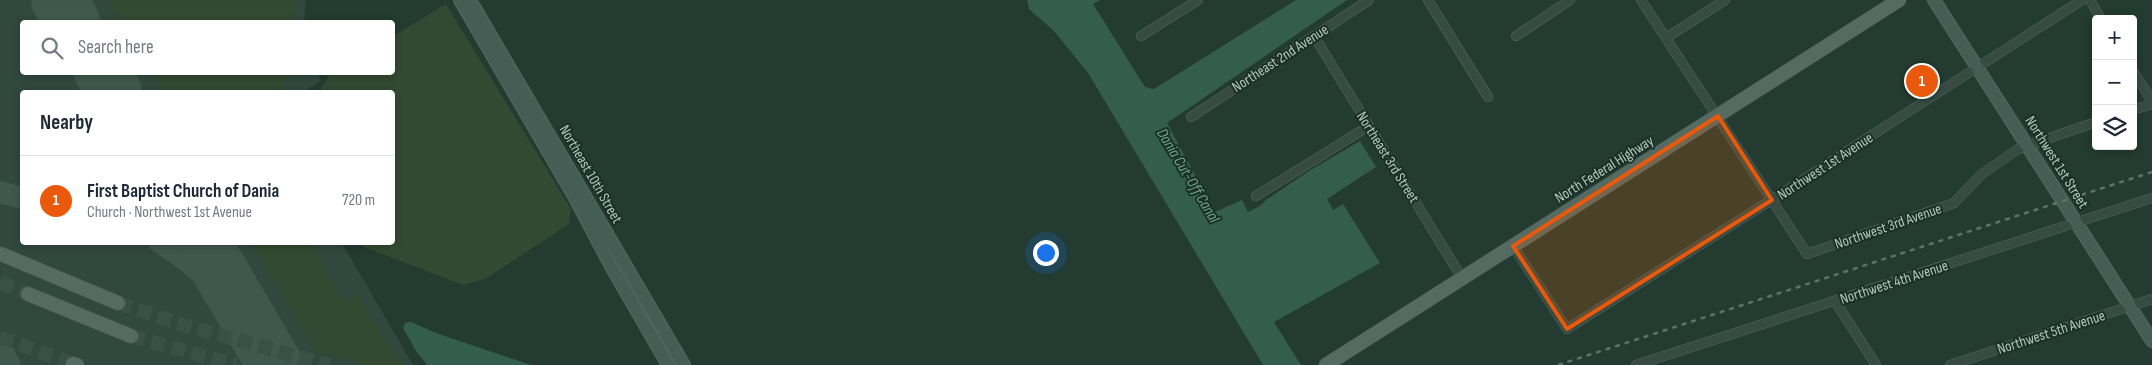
<!DOCTYPE html>
<html lang="en">
<head>
<meta charset="utf-8">
<style>
  body { margin:0; font-family:"Sofia Sans Condensed",sans-serif; background:#f2f2f3; color:#1f2937 }
  .controls { position:absolute; right:15px; top:15px; display:grid; overflow:hidden; border-radius:5px; box-shadow:0 2px 8px #0003 }
  .controls button { width:45px; height:45px; display:grid; place-items:center; padding:0; border:0; border-bottom:1px solid #e0e1e3; background:#fff; color:#1f2937; font:25px sans-serif }
  .you { position:absolute; left:1045px; top:252px; width:18px; height:18px; margin:-12px; border:4px solid #fff; border-radius:50%; background:#1a73e8; box-shadow:0 0 0 8px #1a73e833 }
  .badge { display:grid; place-items:center; width:32px; height:32px; border-radius:50%; background:#ea580c; color:#fff; font-size:16px; font-weight:700 }
  .pin { position:absolute; translate:-50% -50%; border:2px solid #fff; box-shadow:0 1px 5px #0006 }
  .list { margin:0; padding:0; list-style:none }
  h2 { display:flex; justify-content:space-between; align-items:center; height:65px; margin:0; padding:0 20px; font-size:21px }
  h2 small { font-size:16px; font-weight:400; color:#747a83 }
  .list li { display:grid; grid-template-columns:32px 1fr auto; gap:15px; align-items:center; box-sizing:border-box; height:90px; padding:0 20px; border-top:1px solid #e0e1e3 }
  .list b { display:block; font-size:19px; white-space:nowrap }
  .list p { margin:0; font-size:16px; white-space:nowrap; color:#747a83 }
  .list em { font-size:16px; font-style:normal; color:#747a83 }
  .icon { flex:none; width:28px; height:28px; fill:none; stroke:currentColor; stroke-width:2; stroke-linecap:round; stroke-linejoin:round }
  .map { position:relative; flex:none; width:2152px; height:365px; overflow:hidden }
  .search { position:absolute; background:#fff; box-shadow:0 2px 8px #0003; left:20px; top:20px; width:375px; height:55px; display:flex; align-items:center; gap:12px; box-sizing:border-box; padding:0 18px; border-radius:5px; color:#747a83; font-size:19px }
  .panel { position:absolute; background:#fff; box-shadow:0 2px 8px #0003; left:20px; top:90px; width:375px; height:155px; border-radius:5px }
  .map>svg:first-child { display:block }
  .airport { fill:#31483f }
  .green { fill:#334931 }
  .water { fill:#335e4d }
  .lines { fill:none; stroke-linecap:round; stroke-linejoin:round }
  .taxiway { stroke:#3f584e; stroke-width:22 }
  .runway { stroke:#3f584e; stroke-width:56 }
  .primary-tunnel { stroke:#385046; stroke-width:14; stroke-dasharray:14 7; stroke-linecap:butt }
  .street-casing { stroke:#556961; stroke-width:10 }
  .secondary-casing { stroke:#556961; stroke-width:14 }
  .primary-casing { stroke:#43574f; stroke-width:15 }
  .street { stroke:#374b43; stroke-width:9 }
  .secondary { stroke:#455e55; stroke-width:12 }
  .primary { stroke:#556b62; stroke-width:14 }
  .rail { stroke:#5b746a; stroke-width:2.5; stroke-dasharray:5 5; stroke-linecap:butt }
  .marked { fill:#e8590c; fill-opacity:0.2; stroke:#e8590c; stroke-width:4; stroke-linejoin:round }
  .labels { text-anchor:middle; stroke-width:4; stroke-linejoin:round; paint-order:stroke }
  .street-label { font-size:15px; fill:#b2c7bf; stroke:#1c3028 }
  .water-label { font-size:16px; font-style:italic; fill:#6ba58d; stroke:#1c3028 }
</style>
</head>
<body>
<div class="map">
<svg width="2152" height="365" viewBox="0 0 2152 365">
  <rect width="100%" height="100%" fill="#233b31"/>
  <!-- airport -->
  <polygon class="airport" points="0,0 306,0 304,22 22,22 22,72 317,72 321,81 303,92 22,92 22,242 342,243 413,365 0,365"/>
  <!-- green -->
  <g class="green">
    <polygon points="107,0 295,0 294,22 120,22"/>
    <polygon points="446,4 571,209 569,224 485,279 463,285 353,243 392,242 392,92 319,92 331,73 392,72 393,36"/>
    <polygon points="150,73 291,73 289,74 288,82 277,92 162,92"/>
    <polygon points="251,243 310,243 345,301 358,294 402,365 369,365 314,350"/>
  </g>
  <!-- water -->
  <g class="water">
    <polygon points="1027,0 1100,0 1093,4 1145,87 1154,89 1296,0 1347,0 1167,123 1215,212 1242,200 1248,212 1260,206 1266,200 1309,171 1360,141 1376,167 1327,199 1333,210 1343,204 1380,263 1274,322 1301,365 1263,365 1088,73 1054,31 1029,9"/>
    <polygon points="411,322 436,333 531,365 427,365 416,351 403,328 405,323"/>
  </g>
  <g class="lines">
    <!-- taxiway -->
    <g class="taxiway">
      <polyline points="55,0 69,17"/>
      <polyline points="0,192 22,198"/>
      <path d="M 159,242 C 205,270 228,300 261,341"/>
      <polyline points="0,347 10,365"/>
    </g>
    <!-- runway -->
    <g class="runway">
      <polyline points="59,0 72,22"/>
      <polyline points="102,72 114,92"/>
      <polyline points="203,242 275,365"/>
    </g>
    <!-- primary-tunnel -->
    <g class="primary-tunnel">
      <polyline points="0,282 28,294"/>
      <polyline points="118,303 183,325 329,365"/>
      <polyline points="131,336 236,365"/>
      <polyline points="0,337 73,364"/>
    </g>
    <!-- street casing -->
    <g class="street-casing">
      <g id="street">
        <polyline points="1428,0 1488,97"/>
        <polyline points="1641,0 1807,254 1954,203 1982,174 2018,149 2096,122"/>
        <polyline points="2090,0 2101,19"/>
        <polyline points="1141,36 1198,0"/>
        <polyline points="1314,36 1462,278"/>
        <polyline points="1516,36 1570,0"/>
        <polyline points="1666,38 1725,0"/>
        <polyline points="2133,71 2152,101"/>
        <polyline points="2133,110 2152,104"/>
        <polyline points="1191,117 1369,0"/>
        <polyline points="1256,196 1369,126"/>
        <polyline points="1513,246 1567,329 1765,204 2082,0"/>
        <polyline points="1835,301 1876,365"/>
        <polyline points="1636,365 2152,198"/>
        <polyline points="1950,365 2152,299"/>
      </g>
    </g>
    <!-- secondary casing -->
    <g class="secondary-casing">
      <g id="secondary">
        <polyline points="460,0 575,198 612,268 668,365"/>
        <polyline points="470,0 684,365"/>
        <polyline points="1934,0 2152,341"/>
      </g>
    </g>
    <!-- primary casing -->
    <g class="primary-casing">
      <g id="primary">
        <polyline points="1,254 118,303"/>
        <polyline points="28,294 131,336"/>
        <polyline points="73,364 77,365"/>
        <polyline points="1326,365 1899,0"/>
      </g>
    </g>
    <!-- street -->
    <use href="#street" class="street"/>
    <!-- secondary -->
    <use href="#secondary" class="secondary"/>
    <!-- primary -->
    <use href="#primary" class="primary"/>
    <!-- rail -->
    <polyline class="rail" points="1558,365 2152,172"/>
  </g>
  <!-- marked area -->
  <path class="marked" d="M 1718,116 L 1772,200 L 1567,329 L 1513,246 Z"/>
  <g class="labels">
    <!-- street labels -->
    <g class="street-label">
      <text transform="translate(1280 58) rotate(-33)" y="5">Northeast 2nd Avenue</text>
      <text transform="translate(1388 157) rotate(58)" y="5">Northeast 3rd Street</text>
      <text transform="translate(2057 162) rotate(58)" y="5">Northwest 1st Street</text>
      <text transform="translate(1825 166) rotate(-33)" y="5">Northwest 1st Avenue</text>
      <text transform="translate(1604 169) rotate(-32)" y="5">North Federal Highway</text>
      <text transform="translate(591 174) rotate(60)" y="5">Northeast 10th Street</text>
      <text transform="translate(1888 226) rotate(-19)" y="5">Northwest 3rd Avenue</text>
      <text transform="translate(1894 282) rotate(-18)" y="5">Northwest 4th Avenue</text>
      <text transform="translate(2051 332) rotate(-18)" y="5">Northwest 5th Avenue</text>
    </g>
    <!-- water labels -->
    <g class="water-label">
      <text transform="translate(1189 175) rotate(59)" y="6">Dania Cut-Off Canal</text>
    </g>
  </g>
</svg>
<div class="controls">
<button>+</button>
<button>−</button>
<button><svg class="icon" aria-label="layers" viewBox="0 0 24 24"><path d="M12 4l9 5-9 5-9-5zM3 14l9 5 9-5"/></svg></button>
</div>
<div class="you"></div>
<div class="pin badge" style="left:1922px;top:81px">1</div>
<div class="search"><svg class="icon" aria-label="search" viewBox="0 0 24 24"><circle cx="10" cy="10" r="6"/><path d="M15 15l6 6"/></svg>Search here</div>
<section class="panel">
<h2>Nearby<small></small></h2>
<ul class="list">
<li><span class="badge">1</span><div><b>First Baptist Church of Dania</b><p>Church · Northwest 1st Avenue</p></div><em>720 m</em></li>
</ul>
</section>
</div>
</body>
</html>
